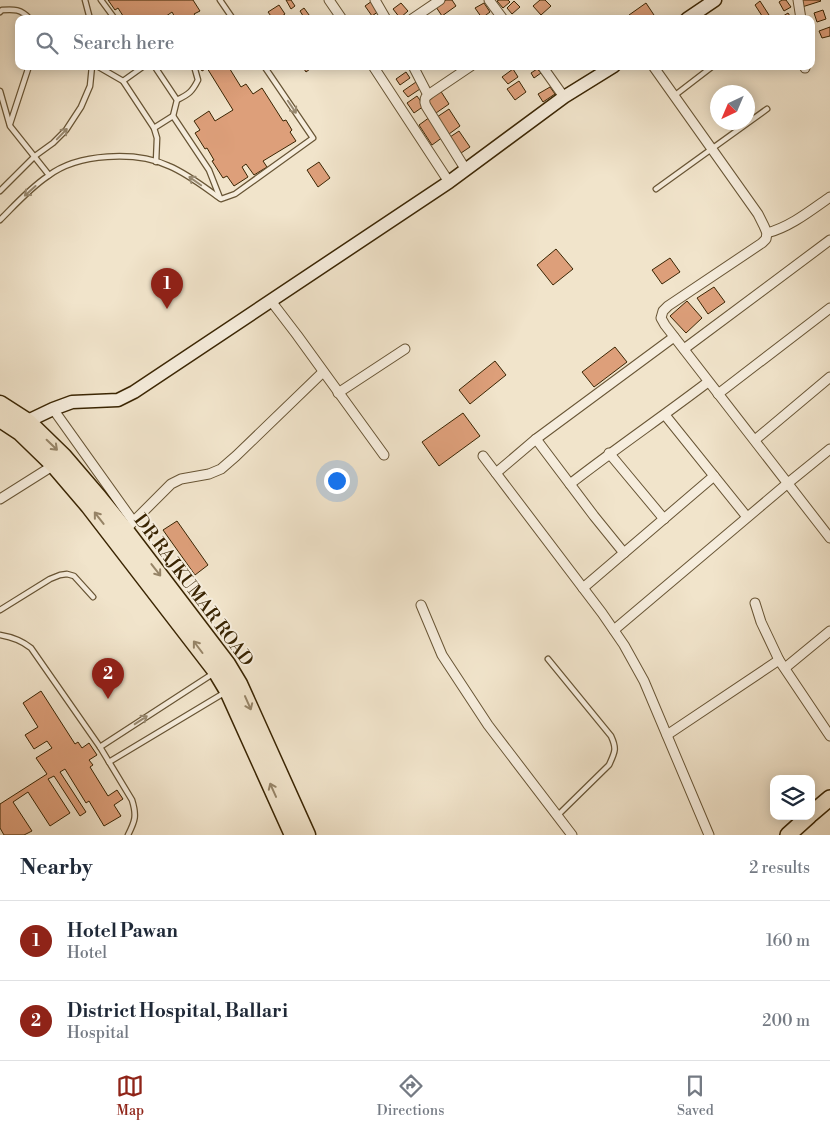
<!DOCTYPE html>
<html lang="en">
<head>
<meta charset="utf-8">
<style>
  body { margin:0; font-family:"Libre Bodoni",serif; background:#f2f2f3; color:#1f2937 }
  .controls { position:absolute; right:15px; bottom:15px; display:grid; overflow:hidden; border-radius:10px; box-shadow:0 2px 12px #0003 }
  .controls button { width:45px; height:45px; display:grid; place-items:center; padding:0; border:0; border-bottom:1px solid #e0e1e3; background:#fff; color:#1f2937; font:25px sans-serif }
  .compass { position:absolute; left:710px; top:85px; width:45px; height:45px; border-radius:50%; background:#fff; box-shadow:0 2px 12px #0003; rotate:224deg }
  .you { position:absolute; left:336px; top:480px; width:18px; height:18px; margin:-12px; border:4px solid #fff; border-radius:50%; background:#1a73e8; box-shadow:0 0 0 8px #1a73e833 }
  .badge { display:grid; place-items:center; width:32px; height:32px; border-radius:50%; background:#8f2418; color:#fff; font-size:16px; font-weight:700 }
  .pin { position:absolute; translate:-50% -41px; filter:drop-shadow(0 1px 2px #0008) }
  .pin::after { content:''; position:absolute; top:26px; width:18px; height:15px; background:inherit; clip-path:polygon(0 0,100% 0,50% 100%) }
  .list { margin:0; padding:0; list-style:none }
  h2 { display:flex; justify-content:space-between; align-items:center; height:65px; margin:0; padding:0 20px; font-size:21px }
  h2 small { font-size:16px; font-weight:400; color:#747a83 }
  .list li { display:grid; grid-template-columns:32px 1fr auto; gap:15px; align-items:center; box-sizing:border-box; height:80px; padding:0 20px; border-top:1px solid #e0e1e3 }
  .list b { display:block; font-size:19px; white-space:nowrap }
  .list p { margin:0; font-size:16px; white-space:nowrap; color:#747a83 }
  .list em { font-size:16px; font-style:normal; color:#747a83 }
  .icon { flex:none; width:28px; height:28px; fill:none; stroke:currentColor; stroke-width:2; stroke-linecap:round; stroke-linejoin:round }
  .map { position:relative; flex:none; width:830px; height:835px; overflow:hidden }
  .search { position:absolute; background:#fff; box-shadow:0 2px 12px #0003; left:15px; right:15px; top:15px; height:55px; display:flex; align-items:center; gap:12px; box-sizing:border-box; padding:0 18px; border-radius:10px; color:#747a83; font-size:19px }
  .sheet { height:225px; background:#fff }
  nav { display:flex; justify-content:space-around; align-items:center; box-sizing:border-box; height:70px; border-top:1px solid #e0e1e3; background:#fff; font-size:14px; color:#747a83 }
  nav a { display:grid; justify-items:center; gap:2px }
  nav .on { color:#8f2418 }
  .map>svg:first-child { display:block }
  .building { fill:#dd9f7a; stroke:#3a2503 }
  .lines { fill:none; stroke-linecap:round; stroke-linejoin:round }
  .lane-casing { stroke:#685535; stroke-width:7 }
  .street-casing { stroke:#685535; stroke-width:11 }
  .secondary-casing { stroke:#3a2503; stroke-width:15 }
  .primary-casing { stroke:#3a2503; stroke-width:18 }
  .highway-casing { stroke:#3a2503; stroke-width:19 }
  .lane { stroke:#f6eddd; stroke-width:4.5 }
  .street { stroke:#f6eddd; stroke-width:9 }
  .secondary { stroke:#f6eddd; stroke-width:12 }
  .primary { stroke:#f1e4cb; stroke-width:15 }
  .highway { stroke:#f1e4cb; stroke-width:16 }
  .oneway { stroke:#988970 }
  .oneway2 { stroke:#968467 }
  .labels { text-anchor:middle; stroke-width:4; stroke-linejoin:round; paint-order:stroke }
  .street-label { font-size:18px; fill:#3a2503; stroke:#f6eddd }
</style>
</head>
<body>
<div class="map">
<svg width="830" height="835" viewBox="0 0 830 835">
  <rect width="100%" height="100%" fill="#f1e4cb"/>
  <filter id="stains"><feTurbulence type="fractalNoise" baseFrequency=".004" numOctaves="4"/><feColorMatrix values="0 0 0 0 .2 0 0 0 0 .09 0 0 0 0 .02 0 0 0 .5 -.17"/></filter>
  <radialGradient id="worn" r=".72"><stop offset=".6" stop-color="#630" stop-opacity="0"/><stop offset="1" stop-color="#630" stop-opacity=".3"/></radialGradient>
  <!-- building -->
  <g class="building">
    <polygon points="108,0 193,0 200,11 194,14 198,19 176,19 172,12 162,19 125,19 118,8 115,10"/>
    <polygon points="286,0 291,0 295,6 291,9"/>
    <polygon points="446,0 452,0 456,6 442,16 436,7"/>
    <polygon points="499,0 508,0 510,2 503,8 497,1"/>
    <polygon points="540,0 545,0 551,6 541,15 533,6"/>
    <polygon points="782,0 786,0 791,7 784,11 779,2"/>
    <polygon points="800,0 820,0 821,1 802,7"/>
    <polygon points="372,1 379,11 372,16 365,6"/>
    <polygon points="514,1 520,7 512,14 507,8"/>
    <polygon points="760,1 769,15 764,19 755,5"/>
    <polygon points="401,3 408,11 400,18 393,9"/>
    <polygon points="484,3 490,12 482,18 475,8"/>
    <polygon points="646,3 654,15 648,19 632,19 629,15"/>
    <polygon points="279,5 285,14 278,19 273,19 268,12"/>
    <polygon points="304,8 312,19 305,19 300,11"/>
    <polygon points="823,10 826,19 817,22 814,13"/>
    <polygon points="788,13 792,19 781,19 780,18"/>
    <polygon points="830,27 830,36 822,38 819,31"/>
    <polygon points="199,66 228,66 241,87 246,84 253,94 262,88 283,121 286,120 292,130 290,132 296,141 263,161 267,167 254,175 246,164 242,167 248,177 234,186 227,176 223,178 212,161 214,160 207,148 205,149 195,133 200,130 194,121 209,111 215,121 233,110 207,68 202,71"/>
    <polygon points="302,66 314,66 306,72"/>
    <polygon points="513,69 518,77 508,84 502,77"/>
    <polygon points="537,69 541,73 534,78 531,73"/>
    <polygon points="406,72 410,78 400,85 396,79"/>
    <polygon points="519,81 526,92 515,100 507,89"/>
    <polygon points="416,82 420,89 408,97 403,91"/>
    <polygon points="550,87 555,94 543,102 538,94"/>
    <polygon points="440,90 449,104 436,113 427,99"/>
    <polygon points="417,96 424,106 414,113 407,103"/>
    <polygon points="449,109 460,126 449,134 437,117"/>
    <polygon points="430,117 443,137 432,145 419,125"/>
    <polygon points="459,131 470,147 461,153 450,137"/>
    <polygon points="319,162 330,178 318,187 307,170"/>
    <polygon points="556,249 573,269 553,285 537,265"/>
    <polygon points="670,258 680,272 662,284 652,270"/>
    <polygon points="714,287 725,302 708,314 697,298"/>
    <polygon points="687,301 702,318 686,333 670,316"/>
    <polygon points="615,347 627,362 594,387 582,372"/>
    <polygon points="495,361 506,375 470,404 459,390"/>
    <polygon points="463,413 480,436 439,466 422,442"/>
    <polygon points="177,521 208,565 195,575 163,530"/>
    <polygon points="41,691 75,744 78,742 82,748 89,743 97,755 89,760 93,765 90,767 108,796 117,790 123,799 114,805 121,816 104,826 89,801 86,803 65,769 60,772 86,812 80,816 54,776 48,779 70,813 50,826 28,792 13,802 32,831 24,835 4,835 0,828 0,804 47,774 36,758 52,748 47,741 34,749 25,735 38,727 23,703"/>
  </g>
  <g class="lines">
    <!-- lane casing -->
    <g class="lane-casing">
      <g id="lane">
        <polyline points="85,0 90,19"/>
        <polyline points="101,0 115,19"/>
        <polyline points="220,0 233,19"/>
        <path d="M 0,12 L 2,10 C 14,9 21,9 30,19"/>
        <polyline points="97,66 123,81 154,128 157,138 156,162"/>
        <polyline points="152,66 155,67 177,100 173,116"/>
        <polyline points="123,81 144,66"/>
        <polyline points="0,91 10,126 49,175"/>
        <polyline points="674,96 713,66"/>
        <path d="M 177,100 C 189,94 192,92 198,80 L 194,66"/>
        <polyline points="10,124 29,66"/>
        <polyline points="154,128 173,116 209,170 220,198"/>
        <polyline points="656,189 767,109"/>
        <polyline points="0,191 35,156 53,143 66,130 81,107 90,86 92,66"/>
        <path d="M 0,220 C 15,205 30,188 48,176 C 78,153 136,151 169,166 C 188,174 204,187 221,199 L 235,194 L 313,138 L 264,66"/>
        <polyline points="0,610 50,579 60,575 67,574 74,576 93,597"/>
        <path d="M 0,635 C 12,637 21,640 31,648 L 100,747 L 132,800 C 137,816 135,821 128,835"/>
        <path d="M 548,659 L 611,736 C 617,749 615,752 609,765 L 557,816"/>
        <polyline points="100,747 214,673"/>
        <polyline points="109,762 224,693"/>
      </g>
    </g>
    <!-- street casing -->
    <g class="street-casing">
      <g id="street">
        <polyline points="329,0 342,19"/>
        <polyline points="375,0 386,19"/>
        <polyline points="489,0 503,19"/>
        <polyline points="798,0 801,19"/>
        <polyline points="412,19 440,0"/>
        <polyline points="373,66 449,182"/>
        <polyline points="413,66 428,95"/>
        <polyline points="542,66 564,97"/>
        <polyline points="653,66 758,214 764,226 767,233 766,239 762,243 668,306 663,311 661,318 665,325 830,538"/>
        <polyline points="805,66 805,68"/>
        <path d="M 466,170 L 426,106 C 424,101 424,98 428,95 L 471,66"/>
        <path d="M 767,233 C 790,227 810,211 830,197"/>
        <polyline points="271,301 297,335 384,455"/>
        <polyline points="684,349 830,240"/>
        <polyline points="338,393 405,349"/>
        <polyline points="718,394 830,308"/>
        <polyline points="53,409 133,521"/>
        <polyline points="665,415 747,517"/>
        <polyline points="536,439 594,516 624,553"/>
        <polyline points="755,440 830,377"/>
        <polyline points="609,453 664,519"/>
        <polyline points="483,456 602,613 624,645 644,681 709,835"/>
        <polyline points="496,473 536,439 674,337"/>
        <path d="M 570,484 C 615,449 662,417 708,382"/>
        <polyline points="0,499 54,465"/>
        <polyline points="125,530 171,484 181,479 209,474 221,469 236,456 323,372"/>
        <polyline points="583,588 714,476"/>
        <polyline points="755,603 761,622 779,660 830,736"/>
        <polyline points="421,605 442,655 488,725 572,835"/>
        <polyline points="614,630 788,483 830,449"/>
        <polyline points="785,668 830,631"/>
        <polyline points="667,735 779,660"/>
      </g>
    </g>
    <!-- secondary casing -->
    <g class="secondary-casing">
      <g id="secondary">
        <polyline points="687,19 715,0"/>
        <polyline points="23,429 32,419 53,409 72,402 118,400 134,392 449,182 564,97 614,66"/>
      </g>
    </g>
    <!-- primary casing -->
    <g class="primary-casing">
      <g id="primary">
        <polyline points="811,814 830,798"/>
        <polyline points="788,835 809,816"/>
      </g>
    </g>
    <!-- highway casing -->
    <g class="highway-casing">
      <g id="highway">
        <polyline points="0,404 28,422 63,456 99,498 125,530 227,664 239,684 307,835"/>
        <polyline points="0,419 20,432 54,465 89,506 216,671 228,691 293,835"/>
      </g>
    </g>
    <!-- lane -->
    <use href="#lane" class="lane"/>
    <!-- street -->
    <use href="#street" class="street"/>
    <!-- secondary -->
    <use href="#secondary" class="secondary"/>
    <!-- primary -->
    <use href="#primary" class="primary"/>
    <!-- highway -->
    <use href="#highway" class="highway"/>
  </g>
  <!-- one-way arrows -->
  <defs><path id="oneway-shaft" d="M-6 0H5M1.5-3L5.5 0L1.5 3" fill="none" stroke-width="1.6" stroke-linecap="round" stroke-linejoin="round" transform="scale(1.25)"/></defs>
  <g class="oneway">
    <use href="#oneway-shaft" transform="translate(292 107) rotate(56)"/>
    <use href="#oneway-shaft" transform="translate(62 134) rotate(-46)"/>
    <use href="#oneway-shaft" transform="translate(195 181) rotate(-145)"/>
    <use href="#oneway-shaft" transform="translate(30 191) rotate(138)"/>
    <use href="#oneway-shaft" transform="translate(141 720) rotate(-33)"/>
  </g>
  <g class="oneway2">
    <use href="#oneway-shaft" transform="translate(52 445) rotate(44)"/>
    <use href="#oneway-shaft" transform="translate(99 518) rotate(-128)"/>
    <use href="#oneway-shaft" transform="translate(156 570) rotate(52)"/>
    <use href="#oneway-shaft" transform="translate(198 647) rotate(-127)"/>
    <use href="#oneway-shaft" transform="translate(248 703) rotate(66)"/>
    <use href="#oneway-shaft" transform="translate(273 790) rotate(-114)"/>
  </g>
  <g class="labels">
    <!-- street labels -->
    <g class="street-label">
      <text transform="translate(194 590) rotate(53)" y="6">DR RAJKUMAR ROAD</text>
    </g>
  </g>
  <rect width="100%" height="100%" filter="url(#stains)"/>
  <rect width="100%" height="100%" fill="url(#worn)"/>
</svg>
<div class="controls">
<button><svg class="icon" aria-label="layers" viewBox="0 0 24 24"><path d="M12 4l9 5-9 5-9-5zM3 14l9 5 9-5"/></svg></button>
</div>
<svg class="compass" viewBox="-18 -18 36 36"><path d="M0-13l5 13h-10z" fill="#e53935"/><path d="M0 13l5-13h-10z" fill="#747a83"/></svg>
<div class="you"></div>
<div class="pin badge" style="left:167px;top:309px">1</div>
<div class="pin badge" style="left:108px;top:699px">2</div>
<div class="search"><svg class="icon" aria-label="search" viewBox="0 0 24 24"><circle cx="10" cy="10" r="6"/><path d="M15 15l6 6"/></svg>Search here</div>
</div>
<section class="sheet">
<h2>Nearby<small>2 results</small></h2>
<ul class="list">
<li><span class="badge">1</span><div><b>Hotel Pawan</b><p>Hotel</p></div><em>160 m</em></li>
<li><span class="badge">2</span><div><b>District Hospital, Ballari</b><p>Hospital</p></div><em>200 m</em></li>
</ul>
</section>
<nav>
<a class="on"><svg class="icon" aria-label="map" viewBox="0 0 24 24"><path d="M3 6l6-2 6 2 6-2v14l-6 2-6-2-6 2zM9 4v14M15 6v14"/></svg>Map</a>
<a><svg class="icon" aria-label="directions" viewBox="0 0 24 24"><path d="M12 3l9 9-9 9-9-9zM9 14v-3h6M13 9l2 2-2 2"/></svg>Directions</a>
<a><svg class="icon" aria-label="saved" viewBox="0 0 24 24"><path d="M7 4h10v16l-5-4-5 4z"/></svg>Saved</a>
</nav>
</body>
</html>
